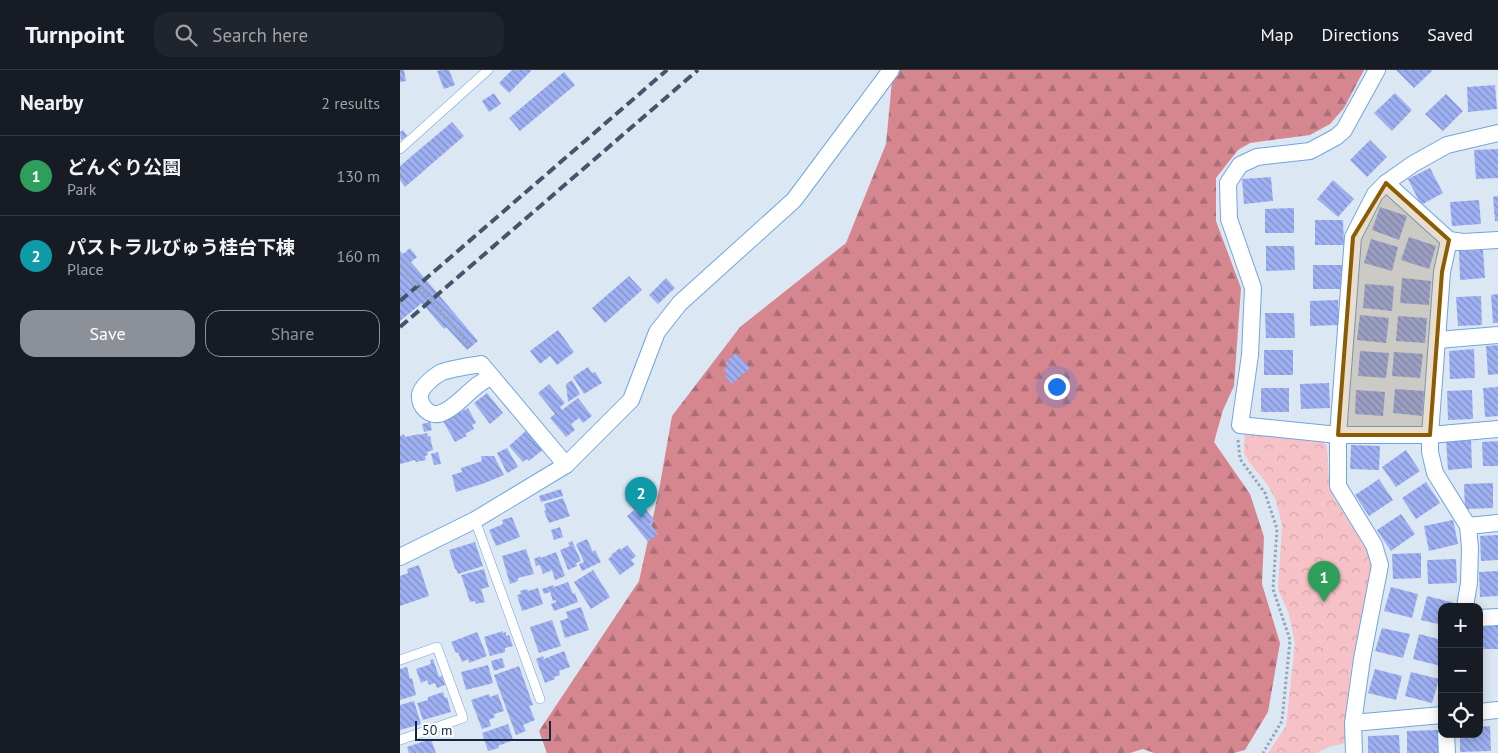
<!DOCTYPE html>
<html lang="en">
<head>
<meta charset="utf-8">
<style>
  body { margin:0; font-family:"PT Sans","Noto Sans JP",sans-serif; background:#20242c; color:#f1f3f6 }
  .controls { position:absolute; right:15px; bottom:15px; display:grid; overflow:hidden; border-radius:10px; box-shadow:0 2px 12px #0003 }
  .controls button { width:45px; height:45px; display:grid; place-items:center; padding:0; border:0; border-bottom:1px solid #363941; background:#171b24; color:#f1f3f6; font:25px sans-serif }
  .scale { position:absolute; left:15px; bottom:12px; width:136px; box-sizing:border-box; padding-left:5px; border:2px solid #122840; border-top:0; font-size:14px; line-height:18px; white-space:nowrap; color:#122840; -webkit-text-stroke:4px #fff; paint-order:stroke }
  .you { position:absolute; left:656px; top:316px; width:18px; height:18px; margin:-12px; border:4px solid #fff; border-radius:50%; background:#1a73e8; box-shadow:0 0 0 8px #1a73e833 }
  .badge { display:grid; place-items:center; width:32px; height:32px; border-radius:50%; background:#8c9099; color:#fff; font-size:16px; font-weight:700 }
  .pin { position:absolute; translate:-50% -41px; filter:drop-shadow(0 1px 2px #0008) }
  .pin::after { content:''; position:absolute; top:26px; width:18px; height:15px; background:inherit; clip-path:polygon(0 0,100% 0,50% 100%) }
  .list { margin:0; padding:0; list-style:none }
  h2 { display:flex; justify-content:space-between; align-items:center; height:65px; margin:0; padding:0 20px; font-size:21px }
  h2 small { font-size:16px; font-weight:400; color:#9ea1a6 }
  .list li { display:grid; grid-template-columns:32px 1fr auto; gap:15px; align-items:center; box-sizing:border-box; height:80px; padding:0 20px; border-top:1px solid #363941 }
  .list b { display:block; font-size:19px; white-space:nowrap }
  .list p { margin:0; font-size:16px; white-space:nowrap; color:#9ea1a6 }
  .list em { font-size:16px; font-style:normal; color:#9ea1a6 }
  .actions { display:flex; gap:10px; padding:15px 20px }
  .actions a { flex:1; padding:11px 0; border:1px solid #8c9099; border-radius:15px; text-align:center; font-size:18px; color:#8c9099 }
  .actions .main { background:#8c9099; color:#fff }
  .icon { flex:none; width:28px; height:28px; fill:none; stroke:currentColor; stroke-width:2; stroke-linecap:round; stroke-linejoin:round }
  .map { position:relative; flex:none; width:1098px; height:683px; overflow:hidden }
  header { display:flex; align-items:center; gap:30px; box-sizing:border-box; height:70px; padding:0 25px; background:#171b24; border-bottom:1px solid #363941 }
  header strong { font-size:24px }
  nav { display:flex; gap:28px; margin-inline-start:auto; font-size:18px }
  .search { width:350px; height:45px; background:#20242c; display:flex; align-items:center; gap:12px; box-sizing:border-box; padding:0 18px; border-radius:15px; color:#9ea1a6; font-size:19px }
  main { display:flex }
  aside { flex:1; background:#171b24 }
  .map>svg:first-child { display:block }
  .forest { fill:url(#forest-firs) }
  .park { fill:url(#park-crowns) }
  .building { fill:url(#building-back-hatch) }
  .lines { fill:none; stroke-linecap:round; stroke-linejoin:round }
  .service-casing { stroke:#70a5e1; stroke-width:10 }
  .minor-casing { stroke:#70a5e1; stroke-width:18 }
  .path { stroke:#96a4b5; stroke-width:3; stroke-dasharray:2.5 2.5; stroke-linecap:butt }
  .service { stroke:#fff; stroke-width:9 }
  .minor { stroke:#fff; stroke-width:16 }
  .rail { stroke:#42566b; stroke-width:4; stroke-dasharray:10 5; stroke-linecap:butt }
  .path-bridge { stroke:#96a4b5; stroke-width:3; stroke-dasharray:2.5 2.5; stroke-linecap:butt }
  .marked { fill:#8c5b04; fill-opacity:0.2; stroke:#8c5b04; stroke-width:4; stroke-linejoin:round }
</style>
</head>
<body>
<header>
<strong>Turnpoint</strong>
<div class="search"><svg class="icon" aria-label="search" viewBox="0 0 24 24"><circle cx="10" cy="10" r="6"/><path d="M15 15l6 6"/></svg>Search here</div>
<nav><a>Map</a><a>Directions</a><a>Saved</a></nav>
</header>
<main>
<aside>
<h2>Nearby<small>2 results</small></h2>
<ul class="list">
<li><span class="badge" style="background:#2e9e5b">1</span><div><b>どんぐり公園</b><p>Park</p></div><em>130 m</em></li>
<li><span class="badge" style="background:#0f9aa8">2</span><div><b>パストラルびゅう桂台下棟</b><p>Place</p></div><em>160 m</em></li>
</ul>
<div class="actions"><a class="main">Save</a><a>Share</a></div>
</aside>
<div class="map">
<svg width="1098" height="683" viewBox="0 0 1098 683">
  <defs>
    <pattern id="forest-firs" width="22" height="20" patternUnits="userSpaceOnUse" patternTransform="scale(1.25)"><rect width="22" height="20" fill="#d6868f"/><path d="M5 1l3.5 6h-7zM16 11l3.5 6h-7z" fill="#ac6e76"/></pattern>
    <pattern id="park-crowns" width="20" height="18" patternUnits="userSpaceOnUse" patternTransform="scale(1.25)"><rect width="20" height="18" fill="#f7c2c7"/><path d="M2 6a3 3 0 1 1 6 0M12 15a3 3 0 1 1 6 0" fill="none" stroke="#d3a7ac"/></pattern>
    <pattern id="building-back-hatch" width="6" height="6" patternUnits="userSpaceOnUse" patternTransform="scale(1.25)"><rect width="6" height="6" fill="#9eb0f2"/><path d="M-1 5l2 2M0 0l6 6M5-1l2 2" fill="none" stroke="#7f8fc5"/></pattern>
  </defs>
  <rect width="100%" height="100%" fill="#dce7f4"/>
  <!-- forest -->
  <polygon class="forest" points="493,0 964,0 944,38 930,54 910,65 850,73 838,80 816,108 816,151 841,218 834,316 823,340 814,372 850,424 864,467 862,514 880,573 868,642 845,680 834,683 754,683 743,679 730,683 147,683 139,661 239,511 259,420 272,346 340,257 446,173 486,74"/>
  <!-- park -->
  <polygon class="park" points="845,363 923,371 927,377 929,412 933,426 971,487 972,501 952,593 947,630 946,673 929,677 917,683 868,683 886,656 895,573 889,544 878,519 882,455 876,431 868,415 849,392 844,384"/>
  <!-- building -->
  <g class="building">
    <polygon points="0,0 4,0 6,11 0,12"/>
    <polygon points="41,0 49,0 55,15 44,19 37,1"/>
    <polygon points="112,0 132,0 109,23 99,13"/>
    <polygon points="996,0 1033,0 1014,18"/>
    <polygon points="164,2 175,15 120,61 109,48"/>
    <polygon points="1095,15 1097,39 1068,42 1067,17"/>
    <polygon points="94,23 101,34 89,42 82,31"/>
    <polygon points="995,23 1012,40 992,61 974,43"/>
    <polygon points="1046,24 1063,41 1043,61 1025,44"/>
    <polygon points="52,52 64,66 5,117 0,110 0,96"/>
    <polygon points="3,60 7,66 1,70 0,62"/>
    <polygon points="970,70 987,87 967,107 950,90"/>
    <polygon points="1098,79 1098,108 1076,109 1074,80"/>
    <polygon points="1030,98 1043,123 1021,135 1008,109"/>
    <polygon points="871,107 873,131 844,134 842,109"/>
    <polygon points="933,110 954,129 938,147 917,129"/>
    <polygon points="1098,126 1098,151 1095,151 1093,127"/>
    <polygon points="1079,130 1081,154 1052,156 1050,132"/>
    <polygon points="980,137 1007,146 999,170 972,160"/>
    <polygon points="894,138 894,163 865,163 865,139"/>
    <polygon points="915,150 943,150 944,175 915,175"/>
    <polygon points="1009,167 1036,176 1029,199 1001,190"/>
    <polygon points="971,169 998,177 992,201 964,193"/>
    <polygon points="866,176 894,176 895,200 866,201"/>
    <polygon points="10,178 17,187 11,192 78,271 67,280 46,257 44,259 22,233 0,251 0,181 3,184"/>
    <polygon points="1083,180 1085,208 1060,210 1059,181"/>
    <rect x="913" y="195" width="29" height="24"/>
    <polygon points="229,206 242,220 205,253 192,238"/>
    <polygon points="266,208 275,218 258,234 249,225"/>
    <polygon points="1002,208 1031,211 1029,235 1000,233"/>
    <polygon points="965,214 994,216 992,241 963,238"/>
    <polygon points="1098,224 1098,253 1093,253 1091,225"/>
    <polygon points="1081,226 1082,255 1058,256 1056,227"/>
    <polygon points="938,230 939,255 910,256 910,231"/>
    <polygon points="865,243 894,243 895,268 866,268"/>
    <polygon points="960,245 989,248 986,273 957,270"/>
    <polygon points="998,246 1027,248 1025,273 996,271"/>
    <polygon points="158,260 174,282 157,295 150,286 140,294 130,281"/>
    <polygon points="1098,275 1098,304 1088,305 1086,276"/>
    <polygon points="1074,279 1075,308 1050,309 1049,281"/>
    <rect x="864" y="280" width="29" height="25"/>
    <polygon points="960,281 989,283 986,308 958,306"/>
    <polygon points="994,282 1023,284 1020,308 992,306"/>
    <polygon points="336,283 350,298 332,314 325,306 327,304 324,300 328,296 325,293"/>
    <polygon points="188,297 192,303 195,302 202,313 184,324 173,307"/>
    <polygon points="172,310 180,324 168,332 166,314"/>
    <polygon points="929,313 930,338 901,339 900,314"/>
    <polygon points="149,314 165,333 160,337 162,340 178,328 192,346 183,353 179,348 171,354 175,360 166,367 150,348 155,344 138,323"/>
    <polygon points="1098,317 1098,346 1085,347 1083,318"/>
    <rect x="861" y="318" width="28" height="24"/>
    <polygon points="995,319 1024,321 1022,346 993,343"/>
    <polygon points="956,320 985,322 983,346 955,344"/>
    <polygon points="1072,320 1073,349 1048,350 1047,321"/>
    <polygon points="87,323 103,343 90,354 74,333"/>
    <polygon points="68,338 76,353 72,355 74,359 65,364 67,366 55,372 43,351"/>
    <polygon points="30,352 32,360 24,362 22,354"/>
    <polygon points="128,359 145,378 129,391 127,389 123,392 109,376"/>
    <polygon points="27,363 28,367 30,366 33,380 27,382 28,385 25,386 26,390 16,392 15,390 0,394 0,366 4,364 5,367 19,364 19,365"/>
    <polygon points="1071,369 1072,398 1048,400 1046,371"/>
    <polygon points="1098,371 1098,396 1083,396 1082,372"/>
    <polygon points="951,375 980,376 979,400 950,399"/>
    <polygon points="107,378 118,397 107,403 97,383"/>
    <polygon points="1006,380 1020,401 996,417 982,397"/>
    <polygon points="38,382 41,394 34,395 31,384"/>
    <polygon points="81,386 94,386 104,405 85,413 56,422 52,405 62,402 61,398 82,391"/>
    <polygon points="979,409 993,430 969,446 955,425"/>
    <polygon points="1026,412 1040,433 1016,449 1002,428"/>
    <polygon points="1093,413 1093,438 1065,439 1064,414"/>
    <polygon points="161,419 163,426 141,432 139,426"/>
    <polygon points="233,423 255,451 250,454 258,464 248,472 227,446 234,440 225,429"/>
    <polygon points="163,428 170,446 149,453 144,441 146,440 144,434"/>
    <polygon points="1001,444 1015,464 991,481 977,460"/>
    <polygon points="112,447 120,467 96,476 89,460 103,454 102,450"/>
    <polygon points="1053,450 1058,474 1029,481 1024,456"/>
    <polygon points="160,457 163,467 154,470 151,460"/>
    <polygon points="1098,465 1098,490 1081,491 1080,466"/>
    <polygon points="187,469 193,482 195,480 201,492 182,501 179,494 184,492 176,474"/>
    <polygon points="172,471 181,491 176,493 177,496 168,500 160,480 170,476 168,473"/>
    <polygon points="75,472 83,496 58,504 56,499 55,499 49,480"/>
    <polygon points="227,475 236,486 231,490 235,494 220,505 208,489 212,486 211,485 220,478 221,480"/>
    <polygon points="126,479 134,504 118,508 118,511 110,514 102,486"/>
    <polygon points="156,482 165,506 155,510 152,500 143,504 140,495 136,496 134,489 140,486 141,488"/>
    <polygon points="1021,483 1021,508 993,509 992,484"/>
    <polygon points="1056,489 1057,513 1028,514 1027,490"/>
    <polygon points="19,495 29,526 0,536 0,506 8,503 7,499"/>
    <polygon points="84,499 89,517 81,519 85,532 76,534 75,531 70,532 61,505"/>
    <polygon points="193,500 210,527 191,539 174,512"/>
    <polygon points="1098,501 1098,526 1080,527 1079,502"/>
    <polygon points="168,512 173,524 175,523 178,532 154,541 151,534 156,532 156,530 153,531 150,522 144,524 142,519 153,515 154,517"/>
    <polygon points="991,517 1018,524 1012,548 984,541"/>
    <polygon points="138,518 143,534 122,541 117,525 121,524 120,521 127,519 128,521"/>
    <polygon points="1027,526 1055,533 1054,537 1042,537 1042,555 1021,550"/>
    <polygon points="181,537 189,560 165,568 160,551 168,548 166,542"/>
    <polygon points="152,550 161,576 139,583 130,557"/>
    <polygon points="1098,554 1098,579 1079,579 1079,555"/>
    <polygon points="982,558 1010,564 1003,588 975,581"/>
    <polygon points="103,561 103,563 106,562 106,566 109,565 113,576 105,578 105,582 90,586 84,567"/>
    <polygon points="77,562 87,586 69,593 68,589 62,592 58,582 56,583 51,572"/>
    <polygon points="1019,564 1042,570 1041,596 1013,589"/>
    <polygon points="164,581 170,597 159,601 160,605 154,607 155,609 145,613 136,589 143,586 144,589"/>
    <polygon points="102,588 105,597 94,601 91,591"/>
    <polygon points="33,589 39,607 42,606 45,615 37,618 35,613 29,615 27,610 21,613 16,599 31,594 30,590"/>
    <polygon points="88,595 93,613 66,620 61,602"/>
    <polygon points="119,596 133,635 129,636 135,650 123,655 126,661 116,665 94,605"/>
    <polygon points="7,597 10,609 12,608 16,625 0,630 0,599"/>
    <polygon points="975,599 1002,606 996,630 968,623"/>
    <polygon points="1011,602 1039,609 1032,633 1005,626"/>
    <polygon points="43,622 45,628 47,627 51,642 23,650 17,633 28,630 28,627"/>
    <polygon points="89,624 90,627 98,624 104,641 94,644 95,647 89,650 91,656 82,659 71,630"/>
    <polygon points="14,631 21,654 0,660 0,635"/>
    <polygon points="108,654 113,670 98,676 99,678 88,681 82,663"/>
    <polygon points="1090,656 1091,681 1060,682 1060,664 1079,664 1079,657"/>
    <polygon points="1038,660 1038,683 1007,683 1007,661"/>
    <polygon points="999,665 1000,683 968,683 968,666"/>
    <polygon points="31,669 36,683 9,683 7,677"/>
  </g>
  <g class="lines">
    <!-- service casing -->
    <g class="service-casing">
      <g id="service">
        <polyline points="0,79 88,0"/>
        <polyline points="75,450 140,629"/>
        <polyline points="0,590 37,577 63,648 0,670"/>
      </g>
    </g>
    <!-- minor casing -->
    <g class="minor-casing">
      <g id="minor">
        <polyline points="977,0 944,60 936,67 910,81 857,87 840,95 828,113 829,149 853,218 850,285 840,355 938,365 1030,365 1098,359"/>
        <polyline points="986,113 1049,170"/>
        <polyline points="1038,270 1098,265"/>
        <path d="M 92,307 L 81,294 C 71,296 48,299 40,303 C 33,307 21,317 20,325 C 19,336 29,346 39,344 C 59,338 71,314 92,307 L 166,395"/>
        <polyline points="1068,456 1098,453"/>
        <polyline points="0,487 75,450 166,395 231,330 257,262 280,233 394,130 491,0"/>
        <polyline points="1065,537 1069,513 1070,478 1068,456 1035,403 1030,382 1030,365 1042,202 1049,170 1063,172 1098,170"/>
        <polyline points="1079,548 1098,547"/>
        <polyline points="1079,642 1098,640"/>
        <polyline points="953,653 1042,645"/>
        <polyline points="1046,664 1047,683"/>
        <polyline points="954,683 953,653 962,589 980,495 974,475 938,416 938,365 953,167 975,124 986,113 1013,94 1047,75 1098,63"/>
      </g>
    </g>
    <!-- path -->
    <g class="path">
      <polyline points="50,252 72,279"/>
      <polyline points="838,370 840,389 865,423 877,459 873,519 890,570 882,651 863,683"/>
    </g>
    <!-- service -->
    <use href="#service" class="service"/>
    <!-- minor -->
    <use href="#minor" class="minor"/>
    <!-- rail -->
    <g class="rail">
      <polyline points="0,231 267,0"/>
      <polyline points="0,257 298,0"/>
    </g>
    <!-- path-bridge -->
    <polyline class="path-bridge" points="0,195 50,252"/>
  </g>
  <!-- marked area -->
  <path class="marked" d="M 986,113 L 1049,170 L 1042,202 L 1030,365 L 938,365 L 953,167 Z"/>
</svg>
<div class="controls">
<button>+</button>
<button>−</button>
<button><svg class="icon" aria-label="locate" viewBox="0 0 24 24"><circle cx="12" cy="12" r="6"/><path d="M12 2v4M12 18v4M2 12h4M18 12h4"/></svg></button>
</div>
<div class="scale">50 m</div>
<div class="you"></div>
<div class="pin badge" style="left:924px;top:532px;background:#2e9e5b">1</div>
<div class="pin badge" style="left:241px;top:448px;background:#0f9aa8">2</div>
</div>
</main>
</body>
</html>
